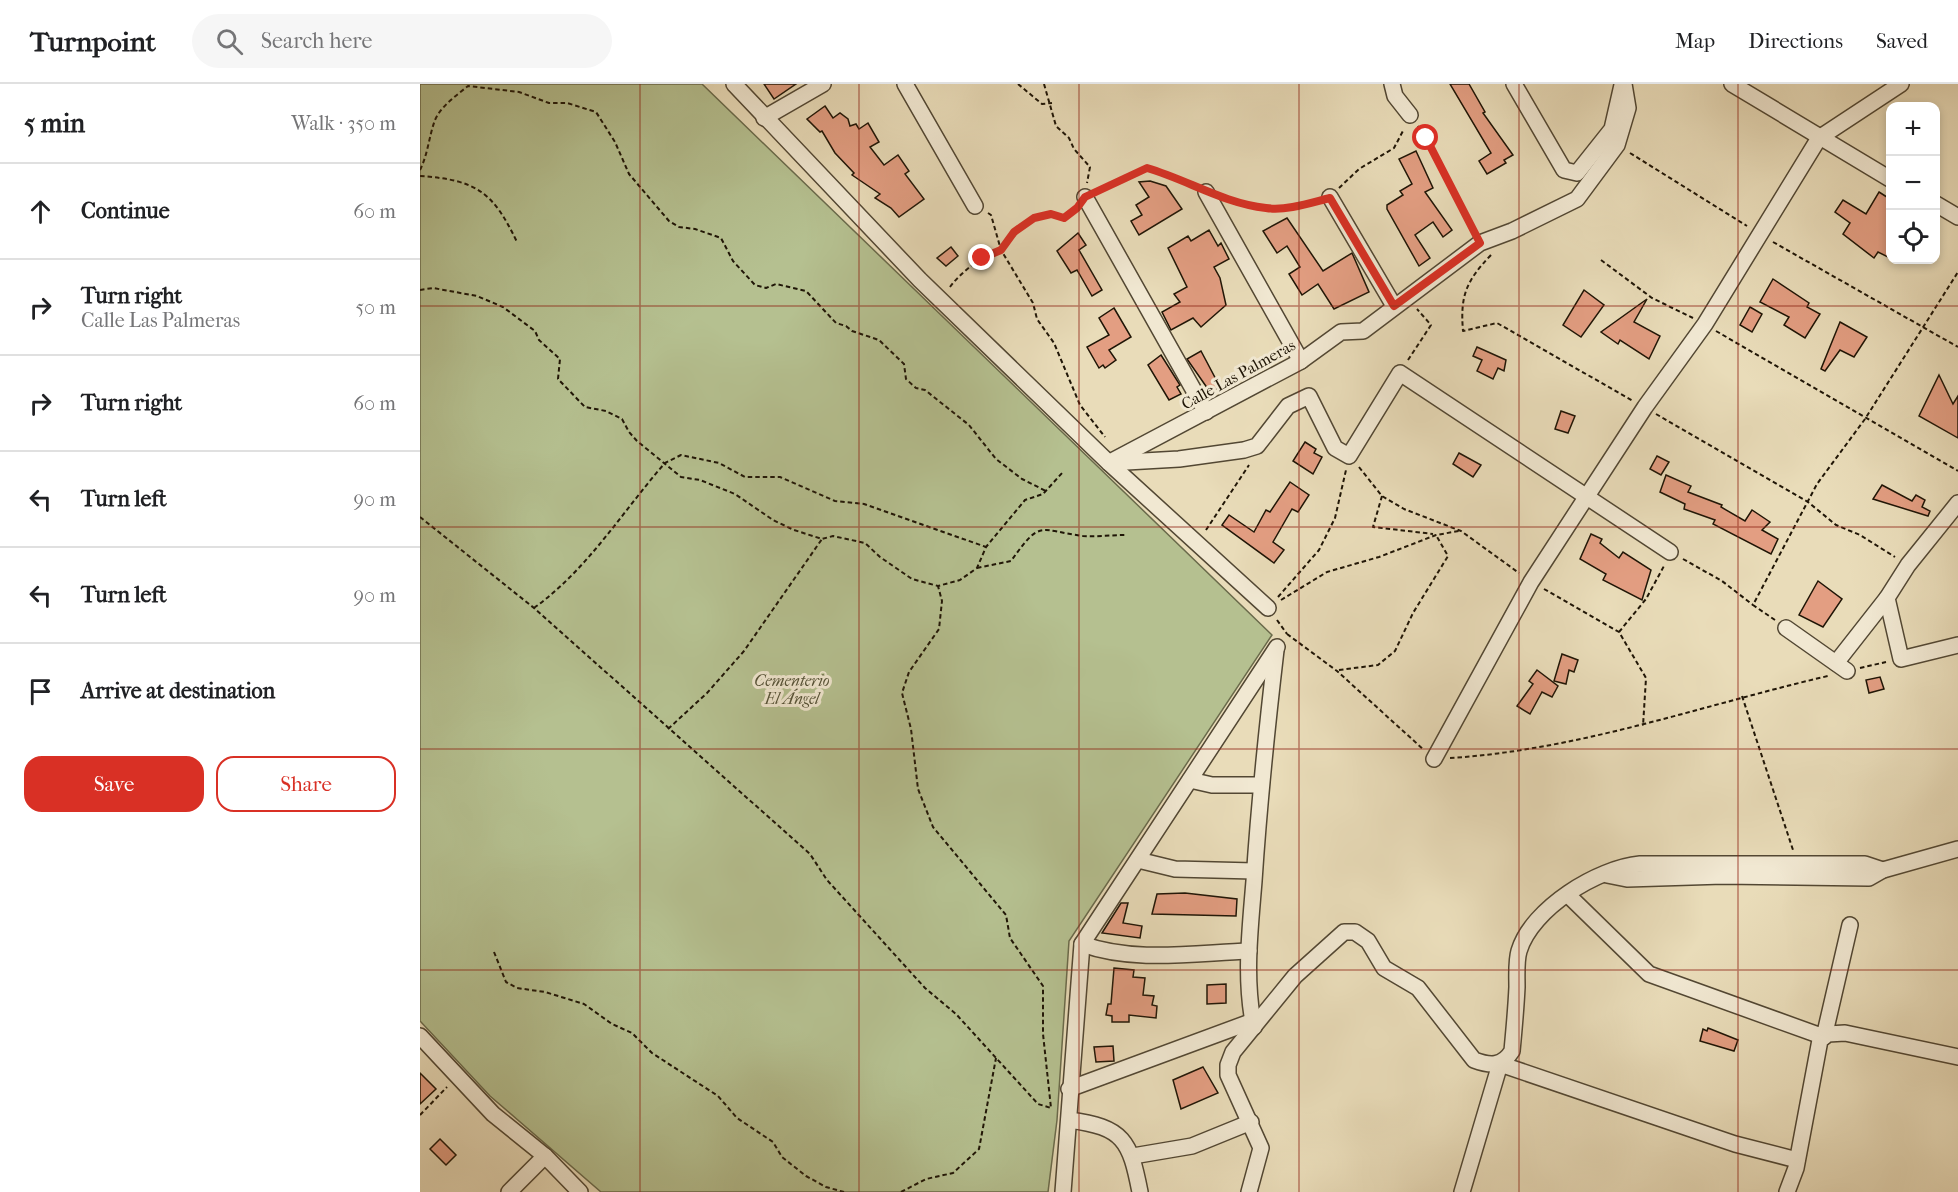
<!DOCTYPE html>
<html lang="en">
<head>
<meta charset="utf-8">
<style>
  body { margin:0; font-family:"IM FELL French Canon",serif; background:#f6f6f6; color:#202124 }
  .controls { position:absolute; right:18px; top:18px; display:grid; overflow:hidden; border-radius:12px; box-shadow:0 3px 9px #0003 }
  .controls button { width:54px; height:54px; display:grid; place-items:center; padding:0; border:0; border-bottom:2px solid #e0e0e0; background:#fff; color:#202124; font:30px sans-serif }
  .stop { position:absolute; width:18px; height:18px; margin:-14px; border:4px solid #d93025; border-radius:50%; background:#fff }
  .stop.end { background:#d93025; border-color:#fff; box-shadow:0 2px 6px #0008 }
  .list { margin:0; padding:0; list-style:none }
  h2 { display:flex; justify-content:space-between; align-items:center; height:78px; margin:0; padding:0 24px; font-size:26px }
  h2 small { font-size:20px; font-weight:400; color:#757577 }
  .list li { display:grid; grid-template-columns:39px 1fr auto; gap:18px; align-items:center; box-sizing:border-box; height:96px; padding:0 24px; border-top:2px solid #e0e0e0 }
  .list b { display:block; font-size:22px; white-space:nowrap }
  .list p { margin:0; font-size:20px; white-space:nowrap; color:#757577 }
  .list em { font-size:20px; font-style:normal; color:#757577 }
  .actions { display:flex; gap:12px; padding:18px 24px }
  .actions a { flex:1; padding:14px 0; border:2px solid #d93025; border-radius:18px; text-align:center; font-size:21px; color:#d93025 }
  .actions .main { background:#d93025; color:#fff }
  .icon { flex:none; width:33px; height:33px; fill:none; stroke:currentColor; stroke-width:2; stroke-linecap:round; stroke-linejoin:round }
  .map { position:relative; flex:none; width:1538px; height:1108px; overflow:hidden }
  header { display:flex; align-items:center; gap:36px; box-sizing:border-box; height:84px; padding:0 30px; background:#fff; border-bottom:2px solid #e0e0e0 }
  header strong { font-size:28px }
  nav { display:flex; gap:33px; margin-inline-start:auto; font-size:21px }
  .search { width:420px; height:54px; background:#f6f6f6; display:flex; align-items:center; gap:15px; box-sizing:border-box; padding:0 21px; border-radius:33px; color:#757577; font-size:22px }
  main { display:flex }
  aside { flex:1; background:#fff }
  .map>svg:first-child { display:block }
  .green { fill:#b5c090; stroke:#6a6a4b; stroke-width:1.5 }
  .building { fill:#e39e82; stroke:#1f1506; stroke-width:1.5 }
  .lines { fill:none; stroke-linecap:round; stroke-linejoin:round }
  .minor-casing { stroke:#524733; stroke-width:18 }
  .path { stroke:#1f1506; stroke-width:2; stroke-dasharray:4.5 3; stroke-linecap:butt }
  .minor { stroke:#f1e8d2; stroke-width:15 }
  .route { stroke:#d93025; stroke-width:8 }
  .grid { fill:none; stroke:#8f2418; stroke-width:1.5; stroke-opacity:0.55 }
  .labels { text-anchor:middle; stroke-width:6; stroke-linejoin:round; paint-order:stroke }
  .street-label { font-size:16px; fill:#1f1506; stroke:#f1e8d2 }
  .park-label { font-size:16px; font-style:italic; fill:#545136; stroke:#f1e8d2 }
</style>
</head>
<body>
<header>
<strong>Turnpoint</strong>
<div class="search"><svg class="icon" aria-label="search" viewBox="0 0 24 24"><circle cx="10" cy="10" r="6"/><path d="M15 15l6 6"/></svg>Search here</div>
<nav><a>Map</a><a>Directions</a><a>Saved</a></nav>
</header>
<main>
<aside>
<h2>5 min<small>Walk · 350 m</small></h2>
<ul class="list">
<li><svg class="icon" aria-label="ahead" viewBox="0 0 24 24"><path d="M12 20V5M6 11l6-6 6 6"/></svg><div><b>Continue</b></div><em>60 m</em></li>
<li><svg class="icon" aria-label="right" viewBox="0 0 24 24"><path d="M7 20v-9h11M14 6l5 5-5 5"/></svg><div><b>Turn right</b><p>Calle Las Palmeras</p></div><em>50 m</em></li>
<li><svg class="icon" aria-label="right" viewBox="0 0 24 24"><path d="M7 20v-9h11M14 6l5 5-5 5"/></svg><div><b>Turn right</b></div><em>60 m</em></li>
<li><svg class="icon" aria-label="left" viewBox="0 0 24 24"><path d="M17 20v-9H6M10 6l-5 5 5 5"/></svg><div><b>Turn left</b></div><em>90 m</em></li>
<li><svg class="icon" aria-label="left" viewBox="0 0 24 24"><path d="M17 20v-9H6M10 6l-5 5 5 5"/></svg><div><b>Turn left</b></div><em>90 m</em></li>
<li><svg class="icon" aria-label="arrive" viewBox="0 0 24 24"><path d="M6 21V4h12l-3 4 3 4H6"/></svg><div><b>Arrive at destination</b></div></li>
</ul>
<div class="actions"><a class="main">Save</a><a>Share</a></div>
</aside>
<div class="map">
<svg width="1538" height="1108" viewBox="0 0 1538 1108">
  <rect width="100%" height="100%" fill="#e9dcb9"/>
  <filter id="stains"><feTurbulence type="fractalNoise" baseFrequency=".00333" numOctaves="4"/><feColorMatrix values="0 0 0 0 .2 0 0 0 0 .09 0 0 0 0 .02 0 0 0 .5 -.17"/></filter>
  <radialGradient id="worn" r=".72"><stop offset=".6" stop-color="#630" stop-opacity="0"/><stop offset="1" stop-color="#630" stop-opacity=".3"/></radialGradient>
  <!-- green -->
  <polygon class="green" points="0,0 282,0 852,551 649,857 637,1036 628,1108 181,1108 70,1012 0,937"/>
  <!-- building -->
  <g class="building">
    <polygon points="344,0 376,0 354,15"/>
    <polygon points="1030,0 1049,0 1065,28 1063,29 1093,71 1084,76 1086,79 1067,90 1059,77 1071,69"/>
    <polygon points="405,22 413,34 420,29 428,35 430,42 436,40 439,45 448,39 459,58 450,63 464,81 478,71 489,87 485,90 504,115 479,133 471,124 455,114 460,110 432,91 434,89 415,69 402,47 400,48 387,35"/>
    <polygon points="996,67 1013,104 1005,108 1032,146 1023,153 1013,138 995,151 1010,174 999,182 967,125 967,121 983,111 980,107 992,100 979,75"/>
    <polygon points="730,97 746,102 762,125 719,151 711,137 722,131 716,121 729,113 719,98"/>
    <polygon points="1459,108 1470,115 1470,174 1458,168 1454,174 1423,150 1430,139 1415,128 1423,116 1446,130"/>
    <polygon points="867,134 903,187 932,169 949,208 914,225 898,200 882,211 869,190 880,183 867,162 857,169 843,147"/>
    <polygon points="789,146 798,162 801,159 809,175 794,183 800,194 806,221 781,243 773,234 751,246 742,228 760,218 754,210 767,203 748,164 768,152 771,157"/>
    <polygon points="658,149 666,161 659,166 682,206 672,212 657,186 651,189 637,167"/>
    <polygon points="531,163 538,172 526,182 517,174"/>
    <polygon points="1353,195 1389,219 1387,223 1400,230 1385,254 1364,241 1369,233 1340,218"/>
    <polygon points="1164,206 1184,221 1161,253 1143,241"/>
    <polygon points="1227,215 1214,238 1240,252 1229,275 1200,256 1198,260 1181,248"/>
    <polygon points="1330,223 1342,230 1332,248 1320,241"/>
    <polygon points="694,224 711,253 689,266 696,276 685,284 683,281 679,284 667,263 689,251 679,234"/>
    <polygon points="1420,238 1447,253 1434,273 1420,266 1405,287 1401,285"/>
    <polygon points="1057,263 1086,276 1084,287 1078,284 1073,295 1057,287 1062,276 1053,272"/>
    <polygon points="781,267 800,303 790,308 767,275"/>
    <polygon points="741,271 760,301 757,303 761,310 749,316 728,281"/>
    <polygon points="1519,291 1533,320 1538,312 1538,354 1499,332"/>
    <polygon points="1141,327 1155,332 1148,349 1135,345"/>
    <polygon points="885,358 896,365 894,369 902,373 893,390 873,377"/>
    <polygon points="1039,369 1061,381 1053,393 1033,380"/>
    <polygon points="1237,372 1249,378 1241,391 1230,385"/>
    <polygon points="1246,391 1271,402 1268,408 1302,421 1301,423 1325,437 1332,426 1350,438 1342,446 1358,455 1351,470 1293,440 1295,436 1264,425 1265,420 1240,408"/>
    <polygon points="870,398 889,411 878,428 872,425 853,458 864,466 854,479 802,441 809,431 834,448 846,426 850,428"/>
    <polygon points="1462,401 1492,417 1496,411 1505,416 1502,423 1510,427 1508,432 1453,415"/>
    <polygon points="1171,450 1182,455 1180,459 1199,474 1203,468 1231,486 1222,516 1183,496 1186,490 1160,475"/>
    <polygon points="1398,497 1422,515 1403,543 1379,531"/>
    <polygon points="1142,570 1158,576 1154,588 1149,586 1146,600 1134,597"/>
    <polygon points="1117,586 1138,602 1132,613 1122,608 1110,630 1097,622 1113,600 1109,597"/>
    <polygon points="1460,593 1464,605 1449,609 1446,596"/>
    <polygon points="765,809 817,815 816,832 732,830 737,810"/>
    <polygon points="701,819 708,819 703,839 722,842 720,854 682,849"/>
    <polygon points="694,884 714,886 713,893 725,894 723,911 734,912 732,921 737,922 736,934 709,931 709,938 692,938 692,932 686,931 688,920 691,920"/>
    <polygon points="806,900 806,919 787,920 787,901"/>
    <polygon points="1288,944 1318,956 1314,967 1280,957 1283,945 1287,947"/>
    <polygon points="693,962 694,977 676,978 674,963"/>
    <polygon points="783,983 798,1009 761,1025 753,996"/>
    <polygon points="0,989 16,1005 0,1020"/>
    <polygon points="20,1055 36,1071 26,1081 10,1065"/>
  </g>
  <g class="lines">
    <!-- minor casing -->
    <g class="minor-casing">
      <g id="minor">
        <polyline points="314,0 500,196 689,379 848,524"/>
        <polyline points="485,0 555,122"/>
        <polyline points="972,0 975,12 990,31"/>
        <polyline points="1094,0 1144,86 1157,89 1192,45 1202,1"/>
        <polyline points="1312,0 1470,95"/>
        <polyline points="344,34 403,0"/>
        <polyline points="786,108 881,277"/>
        <polyline points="665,113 786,328"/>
        <polyline points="910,113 974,222"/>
        <polyline points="1516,120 1538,133"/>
        <polyline points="694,376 881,277 921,248 943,247 1060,159 1092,147 1157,115 1197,61 1208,24 1204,0"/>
        <polyline points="689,379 759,375 824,366 837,362 868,322 889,312 915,364 929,372 980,289 1250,468"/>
        <polyline points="1538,419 1488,481 1467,514 1481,575 1538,561"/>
        <polyline points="1366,544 1427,587"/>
        <polyline points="1416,579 1467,514"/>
        <polyline points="1014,675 1111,498 1225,323 1285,240 1399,54 1481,0"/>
        <polyline points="770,696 792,701 840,701"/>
        <polyline points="718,776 755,785 834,787"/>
        <polyline points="1187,791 1207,795 1303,792 1449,794 1463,786 1538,765"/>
        <polyline points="1148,811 1229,890 1404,953 1430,841"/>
        <path d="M 662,860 C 714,879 774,869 829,867"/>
        <path d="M 834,943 C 824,894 830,847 834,797 C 839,720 847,643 856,566"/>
        <polyline points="0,952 73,1030 125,1072 160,1108"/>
        <polyline points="649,1005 833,937"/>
        <path d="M 649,1036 C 704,1043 710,1057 720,1108"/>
        <polyline points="713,1072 772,1062 831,1038"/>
        <polyline points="89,1108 125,1072"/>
        <polyline points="643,1108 662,860 857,563"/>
        <path d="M 829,1108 L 841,1064 L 808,991 L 808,981 L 813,968 L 875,892 L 924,848 L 935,848 L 948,857 L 964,884 L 998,904 L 1054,976 C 1070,982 1082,983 1092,967 C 1094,946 1096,925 1097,903 C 1097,892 1096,877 1099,867 C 1112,824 1178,784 1220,780 L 1445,780 L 1463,786"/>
        <polyline points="1042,1108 1080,980 1315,1060 1377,1076"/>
        <polyline points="1367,1108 1376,1084 1400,956 1408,950 1425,949 1538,973"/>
      </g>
    </g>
    <!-- path -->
    <g class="path">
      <polyline points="598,0 622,20 632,19"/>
      <polyline points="624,0 636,42 649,54 654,65 670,83 667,99"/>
      <polyline points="998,42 1053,146"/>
      <polyline points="1210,69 1327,142"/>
      <path d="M 0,86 C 8,70 9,52 15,36 C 21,22 37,11 48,2 L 99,8 L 129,19 L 147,19 L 176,28 L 195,58 L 209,90 L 249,137 L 259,143 L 275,145 L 301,154 L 313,177 L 335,201 L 346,204 L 356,200 L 386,207 L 416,239 L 426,242 L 432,247 L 459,256 L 484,280 L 486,295 L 496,304 L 505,306 L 549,341 L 576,375 L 602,395 L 626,407"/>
      <path d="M 0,92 C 57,96 73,108 97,158"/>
      <polyline points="919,104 939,85 974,64 984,45"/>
      <polyline points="679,106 727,84 773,100"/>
      <polyline points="808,116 848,125 897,117"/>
      <polyline points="568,129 571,131 581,166 613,219 617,235 634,259 660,321 685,353"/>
      <polyline points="1353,158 1538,263"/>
      <path d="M 1071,171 C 1046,197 1040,212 1043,247 L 1077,239 L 1213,317"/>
      <polyline points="1181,176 1232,214 1273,234"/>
      <path d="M 530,203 C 538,192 549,183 561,175 C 567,171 576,170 582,165 C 603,146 608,123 644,134 L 656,125"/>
      <polyline points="0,206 13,204 57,212 83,223 115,247 119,256 140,275 138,295 165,323 186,327 202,335 209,348 217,357 261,393 280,396 315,410 353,436 374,446 402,455 413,452 445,459 460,473 492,495 518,502 540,496 557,484 566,463 605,416 623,410 643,388"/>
      <polyline points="1296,247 1538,387"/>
      <polyline points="988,276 1011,241 997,225"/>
      <polyline points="1236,330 1388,418 1416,441 1440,451 1475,473"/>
      <polyline points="939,383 962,412 984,425 1041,447 1099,489"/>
      <polyline points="962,412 953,443 1013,450"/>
      <polyline points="0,433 114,524 390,770 407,796 505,904 536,930 618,1020 631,1024 623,950 623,902 590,854 586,831 513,743 498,705 491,645 482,609 489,588 519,545 522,517 518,502"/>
      <polyline points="786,446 829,381"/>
      <polyline points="1263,475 1302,497 1333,521"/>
      <path d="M 557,484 L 591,477 C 621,435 618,446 663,452 C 677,453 692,451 706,451"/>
      <polyline points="1124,505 1199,548 1226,594 1223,642"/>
      <polyline points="858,513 899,466 915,434 926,386"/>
      <polyline points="861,516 907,488 959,473 1016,451 1039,447"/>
      <path d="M 114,524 C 168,485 202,428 245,379 L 261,371 L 299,379 L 325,393 L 360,393 L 415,417 L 444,420 L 566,463"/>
      <polyline points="857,536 867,550"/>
      <polyline points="1355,536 1333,521 1397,400 1445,335 1538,188"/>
      <polyline points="1199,548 1226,515 1244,482"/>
      <polyline points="867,550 917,587 1004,666"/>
      <polyline points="1440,584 1466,578"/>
      <polyline points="919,586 958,581 975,567 993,529 1028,472 1016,451"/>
      <polyline points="1322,612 1373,766"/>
      <polyline points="248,645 287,609 324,567 402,455"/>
      <path d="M 1030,674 C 1159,666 1283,621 1408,592"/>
      <polyline points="74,868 86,898 97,904 125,908 164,920 192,940 212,949 232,969 298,1012 317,1034 353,1058 362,1073 386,1092 406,1103 424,1108"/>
      <polyline points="0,1031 27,1003"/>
      <polyline points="481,1108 506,1095 533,1089 559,1065 576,974"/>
    </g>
    <!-- minor -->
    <use href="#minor" class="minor"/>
  </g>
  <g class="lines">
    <!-- route -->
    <path class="route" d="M 562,174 L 581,166 L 594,148 L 614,134 L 631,130 L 644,134 L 657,124 L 665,113 L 727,84 C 768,96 803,119 846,124 C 866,127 890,119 910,114 L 974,222 L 1060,159 L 1006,54"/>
  </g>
  <!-- grid -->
  <path class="grid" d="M 220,0 L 220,1108M 439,0 L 439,1108M 659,0 L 659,1108M 879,0 L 879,1108M 1099,0 L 1099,1108M 1318,0 L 1318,1108M 0,222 L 1538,222M 0,443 L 1538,443M 0,665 L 1538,665M 0,886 L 1538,886"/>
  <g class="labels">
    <!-- street labels -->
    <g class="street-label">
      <text transform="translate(818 290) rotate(-29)" y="6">Calle Las Palmeras</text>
    </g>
    <!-- park labels -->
    <g class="park-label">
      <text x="372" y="602">Cementerio<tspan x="372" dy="18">El Ángel</tspan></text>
    </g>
  </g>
  <rect width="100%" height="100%" filter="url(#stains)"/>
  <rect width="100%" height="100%" fill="url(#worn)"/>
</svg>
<div class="controls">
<button>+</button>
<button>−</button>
<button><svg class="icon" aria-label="locate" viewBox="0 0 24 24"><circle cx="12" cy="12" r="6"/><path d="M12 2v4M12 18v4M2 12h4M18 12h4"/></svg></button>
</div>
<div class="stop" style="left:1006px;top:54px"></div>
<div class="stop end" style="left:562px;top:174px"></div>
</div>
</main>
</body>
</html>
